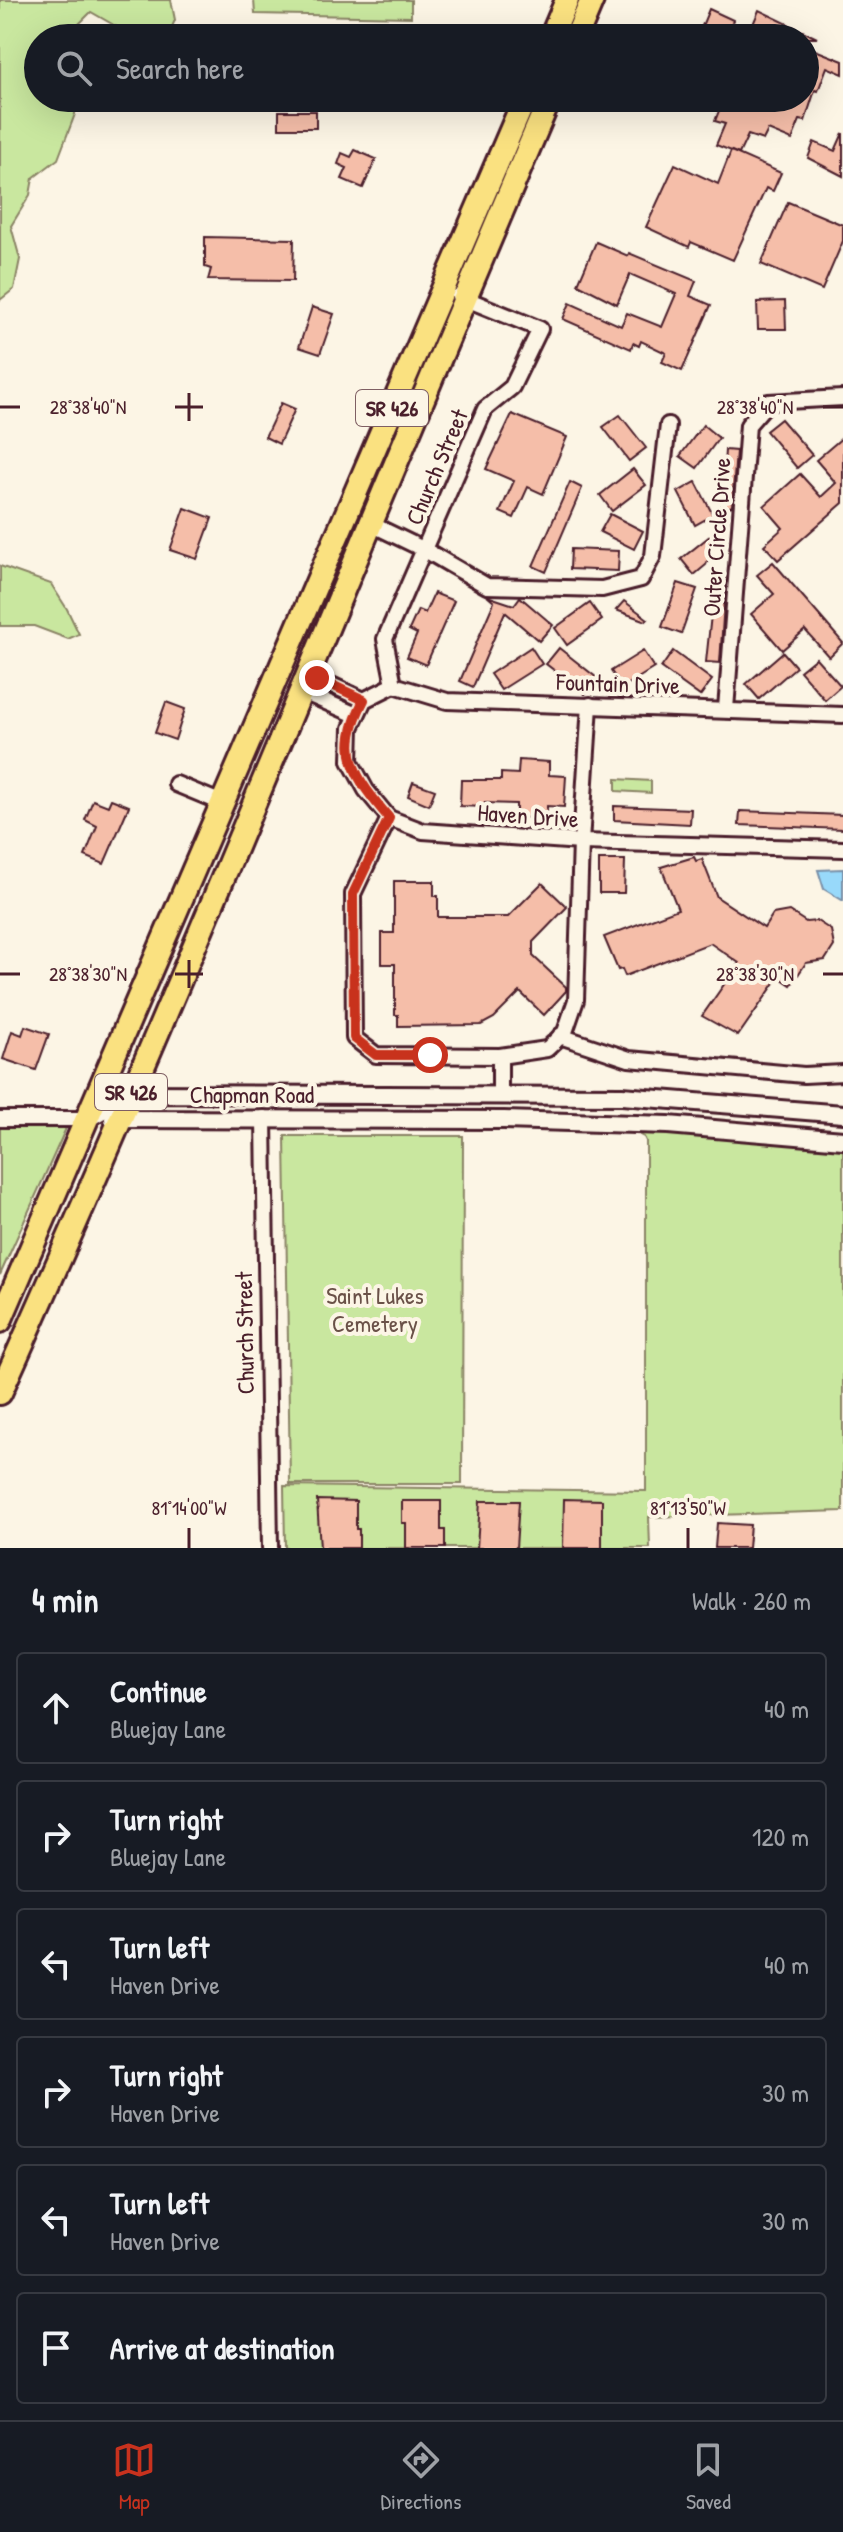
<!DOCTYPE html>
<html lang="en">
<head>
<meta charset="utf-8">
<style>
  body { margin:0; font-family:"Patrick Hand",sans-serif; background:#242831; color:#f1f3f6 }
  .stop { position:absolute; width:24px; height:24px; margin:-18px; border:6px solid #c8321e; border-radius:50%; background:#fff }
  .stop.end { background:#c8321e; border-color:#fff; box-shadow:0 2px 8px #0008 }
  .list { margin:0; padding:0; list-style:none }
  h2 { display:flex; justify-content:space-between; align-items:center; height:104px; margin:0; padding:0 32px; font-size:34px }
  h2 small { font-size:26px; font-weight:400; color:#9ea1a6 }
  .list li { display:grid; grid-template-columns:52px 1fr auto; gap:24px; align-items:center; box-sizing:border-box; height:112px; margin:0 16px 16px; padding:0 16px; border:2px solid #363941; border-radius:8px }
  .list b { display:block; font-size:30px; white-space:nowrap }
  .list p { margin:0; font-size:26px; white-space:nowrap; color:#9ea1a6 }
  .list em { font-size:26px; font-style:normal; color:#9ea1a6 }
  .icon { flex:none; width:44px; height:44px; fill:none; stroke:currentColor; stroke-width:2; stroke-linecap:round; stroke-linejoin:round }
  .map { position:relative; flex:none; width:843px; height:1548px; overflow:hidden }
  .search { position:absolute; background:#171b24; box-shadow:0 8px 32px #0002; left:24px; right:24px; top:24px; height:88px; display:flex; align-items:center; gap:20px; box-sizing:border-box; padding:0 28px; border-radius:44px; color:#9ea1a6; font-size:30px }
  .sheet { height:872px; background:#171b24 }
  nav { display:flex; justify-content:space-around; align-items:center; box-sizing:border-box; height:112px; border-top:2px solid #363941; background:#171b24; font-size:22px; color:#9ea1a6 }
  nav a { display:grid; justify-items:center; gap:4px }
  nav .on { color:#c8321e }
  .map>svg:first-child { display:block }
  .green { fill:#c9e79f; stroke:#8a8365; stroke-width:2 }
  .water { fill:#98d9fa; stroke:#798fa7; stroke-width:2 }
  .building { fill:#f5bea9; stroke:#4a1f2b; stroke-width:2 }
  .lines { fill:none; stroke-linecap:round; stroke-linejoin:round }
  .minor-casing { stroke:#4a1f2b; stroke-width:20 }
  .tertiary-casing { stroke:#4a1f2b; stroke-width:22 }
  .primary-casing { stroke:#4a1f2b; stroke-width:28 }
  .minor { stroke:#fcf5e5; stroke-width:14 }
  .tertiary { stroke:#fcf5e5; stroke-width:16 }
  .primary { stroke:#fae180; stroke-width:22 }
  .route { stroke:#c8321e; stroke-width:10 }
  .ticks { fill:none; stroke:#4a1f2b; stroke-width:3 }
  .labels { text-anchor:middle; stroke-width:8; stroke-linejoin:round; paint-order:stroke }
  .shield { fill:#fcf5e5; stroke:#7f5f63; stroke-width:2 }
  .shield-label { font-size:22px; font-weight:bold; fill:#4a1f2b }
  .street-label { font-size:24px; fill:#4a1f2b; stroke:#fcf5e5 }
  .park-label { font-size:24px; fill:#6a5148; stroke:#fcf5e5 }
  .ticks-label { font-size:20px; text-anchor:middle; fill:#4a1f2b; stroke:#fcf5e5; stroke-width:8; stroke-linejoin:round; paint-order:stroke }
</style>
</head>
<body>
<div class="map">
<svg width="843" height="1548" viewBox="0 0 843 1548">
  <rect width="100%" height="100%" fill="#fcf5e5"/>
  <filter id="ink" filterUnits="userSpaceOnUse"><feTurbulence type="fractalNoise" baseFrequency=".0125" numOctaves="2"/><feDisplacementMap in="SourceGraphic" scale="16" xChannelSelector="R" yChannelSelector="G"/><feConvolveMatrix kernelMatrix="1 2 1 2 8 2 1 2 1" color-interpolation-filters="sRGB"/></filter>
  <g filter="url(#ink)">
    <!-- green -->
    <g class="green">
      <polygon points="0,0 171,0 175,20 169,34 161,38 128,38 119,28 91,12 72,31 72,38 38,38 38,98 75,98 75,114 58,159 33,178 30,195 11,226 20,259 14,289 0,300"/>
      <polygon points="254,0 411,0 411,17 255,14"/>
      <polygon points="0,566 51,584 67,609 79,634 68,639 34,626 0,626"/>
      <polygon points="616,779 651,781 651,793 616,791"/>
      <polygon points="67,1126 0,1275 0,1127"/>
      <polygon points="639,1131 843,1147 843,1511 649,1517 650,1548 285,1548 284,1486 646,1491 646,1141 644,1137 640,1135"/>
      <polygon points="285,1136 463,1136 462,1484 290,1484"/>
    </g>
    <!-- water -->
    <polygon class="water" points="843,869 843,900 842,900 824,889 818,870"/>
    <!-- building -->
    <g class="building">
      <polygon points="709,9 733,20 731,25 749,34 759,10 817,38 697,38"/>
      <polygon points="805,46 843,61 843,74 827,67 818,91 815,90 805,121 800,120 792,140 768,130 763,140 748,135 739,154 716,145 725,124 715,121 724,98 805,98"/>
      <rect x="279" y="111" width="37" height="17"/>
      <polygon points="843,133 843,176 808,158 814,142 835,151"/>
      <polygon points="355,150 376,159 363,188 342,179 347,168 338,164 342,153 351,157"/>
      <polygon points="731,151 781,173 773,191 766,188 733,260 691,242 689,247 646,227 675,164 718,184"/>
      <polygon points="788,202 843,225 843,241 822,290 761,264"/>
      <polygon points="205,237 294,239 293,281 208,280 211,269 205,267"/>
      <polygon points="596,242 628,256 629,253 696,281 690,296 711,305 682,371 662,362 666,353 641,341 639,346 633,343 631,349 563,319 570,303 621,326 627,313 662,327 676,294 630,274 617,304 578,284"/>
      <polygon points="785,301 786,329 758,329 757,302"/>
      <polygon points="312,307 334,314 320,354 299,347"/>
      <polygon points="281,403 295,409 279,444 265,437"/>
      <polygon points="512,414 567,437 543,494 528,487 514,518 500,512 514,481 486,469"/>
      <polygon points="620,415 646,448 629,461 603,427"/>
      <polygon points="781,419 812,455 797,468 766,431"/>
      <polygon points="703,425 719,438 697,468 680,456"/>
      <polygon points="843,437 843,503 778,560 764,545 783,528 764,506 800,474 821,497 836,483 816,460"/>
      <polygon points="725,450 736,451 732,506 721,512"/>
      <polygon points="633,469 646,485 612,511 600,495"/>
      <polygon points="570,482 582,488 546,572 533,566"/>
      <polygon points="696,482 713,515 695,525 678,492"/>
      <polygon points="185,508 212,518 197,559 170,550"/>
      <polygon points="610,514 643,531 634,549 600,532"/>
      <polygon points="710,536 715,542 706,565 694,575 681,559"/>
      <polygon points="571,549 619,551 618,571 570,569"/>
      <polygon points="773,562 843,643 829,657 805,630 782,650 751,614 774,594 757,575"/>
      <polygon points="678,583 697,589 681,634 662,627"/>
      <polygon points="714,586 725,587 720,663 706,662"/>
      <polygon points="434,593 454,601 426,665 407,657 417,634 409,630 418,610 425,613"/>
      <polygon points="487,596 514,605 520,597 553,625 539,641 505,612 473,687 460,681 494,602"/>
      <polygon points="624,601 648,619 646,621 616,610"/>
      <polygon points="590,603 602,620 567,645 555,628"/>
      <polygon points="531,647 542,664 501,690 490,674"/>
      <polygon points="559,648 597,678 585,694 546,664"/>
      <polygon points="643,651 654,668 622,688 611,671"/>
      <polygon points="673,651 712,680 700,696 661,668"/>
      <polygon points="783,652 796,667 759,699 746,684"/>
      <polygon points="816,658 841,686 825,700 800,671"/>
      <polygon points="166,702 185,709 175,740 155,733"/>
      <polygon points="519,760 549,762 549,775 566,776 564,807 547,806 547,819 516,817 516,804 484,803 484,807 460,806 461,780 501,780 501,773 518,774"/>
      <polygon points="413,782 435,790 429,805 408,796"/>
      <polygon points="111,799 129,806 104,864 85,856 97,826 85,820 93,800 108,806"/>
      <polygon points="614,806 691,809 690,824 614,820"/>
      <polygon points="740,811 843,815 843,829 739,825"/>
      <polygon points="694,857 696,861 702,859 717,897 764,928 773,914 789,911 806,922 817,921 831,930 834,946 825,960 806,963 791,985 779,977 738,1036 702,1016 739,963 710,943 625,976 622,969 618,970 604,937 678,909 661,867"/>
      <polygon points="599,860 625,860 624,893 599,893"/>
      <polygon points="394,881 434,881 434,896 438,896 438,917 508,917 542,883 567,907 533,942 533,956 566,987 566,991 544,1015 520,992 494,1018 481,1025 398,1026 398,1015 395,1015 395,964 382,964 382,933 394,933"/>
      <polygon points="25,1026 49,1034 36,1070 3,1059 12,1031 22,1035"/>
      <polygon points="564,1499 602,1500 602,1548 563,1548"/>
      <polygon points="317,1500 356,1501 356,1529 359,1529 359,1548 320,1548"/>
      <polygon points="402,1501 441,1501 441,1530 445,1530 445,1548 406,1548 406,1523 402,1523"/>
      <polygon points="480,1501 519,1501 516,1548 477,1548"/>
      <polygon points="717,1523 750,1525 748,1548 715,1548"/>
    </g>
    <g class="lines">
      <!-- minor casing -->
      <g class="minor-casing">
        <g id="minor">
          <polyline points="459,296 540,329 512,387 485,409 385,639 394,685 364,700 351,728 350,761 366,790 389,818 423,831 581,842 843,849"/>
          <polyline points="369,523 425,550 487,586 602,589 641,579 653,556 668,425"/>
          <polyline points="308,674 364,700"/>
          <polyline points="394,685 447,701 843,715"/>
          <polyline points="301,691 356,715"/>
          <polyline points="726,709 748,425 768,402 843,398"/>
          <polyline points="176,784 222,803"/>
          <polyline points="389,818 353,894 354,1038 376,1055 500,1056 500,1094"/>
          <polyline points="560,1036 629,1059 804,1075 843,1073"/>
          <polyline points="500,1056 547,1049 565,1032 576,1000 581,842 590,705"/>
          <polyline points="264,1118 270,1548"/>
          <polyline points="0,1119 87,1119"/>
        </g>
      </g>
      <!-- tertiary casing -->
      <g class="tertiary-casing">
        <g id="tertiary">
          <polyline points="87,1119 130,1094 622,1096 843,1114"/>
          <polyline points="113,1119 504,1120 668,1125 843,1140"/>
        </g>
      </g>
      <!-- primary casing -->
      <g class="primary-casing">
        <g id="primary">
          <polyline points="551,38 567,0"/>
          <polyline points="576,38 592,0"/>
          <polyline points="0,1321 525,98"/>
          <path d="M 0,1393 C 193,965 365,529 550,98"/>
        </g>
      </g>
      <!-- minor -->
      <use href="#minor" class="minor"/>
      <!-- tertiary -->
      <use href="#tertiary" class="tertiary"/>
      <!-- primary -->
      <use href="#primary" class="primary"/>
    </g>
  </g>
  <g class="lines" filter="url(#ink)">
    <!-- route -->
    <path class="route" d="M 317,678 L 364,700 C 336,753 354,776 389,818 L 353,894 L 354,1038 L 376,1055 L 430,1055"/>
  </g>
  <!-- ticks -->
  <path class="ticks" d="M 189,393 L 189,421M 0,407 L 20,407M 175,407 L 203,407M 823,407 L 843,407M 189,960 L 189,988M 0,974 L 20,974M 175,974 L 203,974M 823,974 L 843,974M 189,1528 L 189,1548M 688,1528 L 688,1548"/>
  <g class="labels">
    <!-- shield labels -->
    <g class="shield">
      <rect x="356" y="390" width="72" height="36" rx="6"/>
      <rect x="95" y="1074" width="72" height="36" rx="6"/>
    </g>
    <g class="shield-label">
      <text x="392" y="416">SR 426</text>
      <text x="131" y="1100">SR 426</text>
    </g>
    <!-- street labels -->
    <g class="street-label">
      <text transform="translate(437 467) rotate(-67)" y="8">Church Street</text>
      <text transform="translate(717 537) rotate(-86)" y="8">Outer Circle Drive</text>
      <text transform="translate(618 684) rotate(2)" y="8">Fountain Drive</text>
      <text transform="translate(528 816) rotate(4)" y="8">Haven Drive</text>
      <text x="252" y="1103">Chapman Road</text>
      <text transform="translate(245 1333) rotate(-91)" y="8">Church Street</text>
    </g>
    <!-- park labels -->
    <g class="park-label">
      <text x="375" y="1304">Saint Lukes<tspan x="375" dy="28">Cemetery</tspan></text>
    </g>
  </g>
  <g class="ticks-label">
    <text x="88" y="414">28°38'40"N</text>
    <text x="755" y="414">28°38'40"N</text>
    <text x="88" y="981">28°38'30"N</text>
    <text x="755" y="981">28°38'30"N</text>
    <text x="189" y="1515">81°14'00"W</text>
    <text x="688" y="1515">81°13'50"W</text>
  </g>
</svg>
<div class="stop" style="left:430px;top:1055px"></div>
<div class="stop end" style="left:317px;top:678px"></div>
<div class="search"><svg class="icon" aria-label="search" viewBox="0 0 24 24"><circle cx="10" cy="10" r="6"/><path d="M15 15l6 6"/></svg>Search here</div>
</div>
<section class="sheet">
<h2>4 min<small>Walk · 260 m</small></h2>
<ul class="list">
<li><svg class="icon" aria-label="ahead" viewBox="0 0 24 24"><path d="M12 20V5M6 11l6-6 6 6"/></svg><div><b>Continue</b><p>Bluejay Lane</p></div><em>40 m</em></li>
<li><svg class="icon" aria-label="right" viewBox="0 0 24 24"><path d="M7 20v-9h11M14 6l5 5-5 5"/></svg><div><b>Turn right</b><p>Bluejay Lane</p></div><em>120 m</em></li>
<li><svg class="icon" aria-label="left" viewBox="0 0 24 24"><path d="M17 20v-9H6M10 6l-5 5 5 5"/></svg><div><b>Turn left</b><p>Haven Drive</p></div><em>40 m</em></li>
<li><svg class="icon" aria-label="right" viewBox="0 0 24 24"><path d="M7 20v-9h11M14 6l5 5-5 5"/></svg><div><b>Turn right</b><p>Haven Drive</p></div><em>30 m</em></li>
<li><svg class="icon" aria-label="left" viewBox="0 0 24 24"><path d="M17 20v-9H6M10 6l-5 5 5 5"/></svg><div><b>Turn left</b><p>Haven Drive</p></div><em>30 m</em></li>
<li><svg class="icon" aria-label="arrive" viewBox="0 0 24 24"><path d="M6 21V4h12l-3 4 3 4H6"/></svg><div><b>Arrive at destination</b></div></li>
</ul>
</section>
<nav>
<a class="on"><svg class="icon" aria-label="map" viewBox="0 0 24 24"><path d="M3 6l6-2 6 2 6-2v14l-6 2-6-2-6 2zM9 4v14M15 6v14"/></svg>Map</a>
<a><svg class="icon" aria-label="directions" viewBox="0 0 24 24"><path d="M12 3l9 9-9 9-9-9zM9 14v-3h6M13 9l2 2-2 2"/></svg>Directions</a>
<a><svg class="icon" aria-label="saved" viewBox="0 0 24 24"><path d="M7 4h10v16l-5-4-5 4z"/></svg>Saved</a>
</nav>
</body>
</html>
